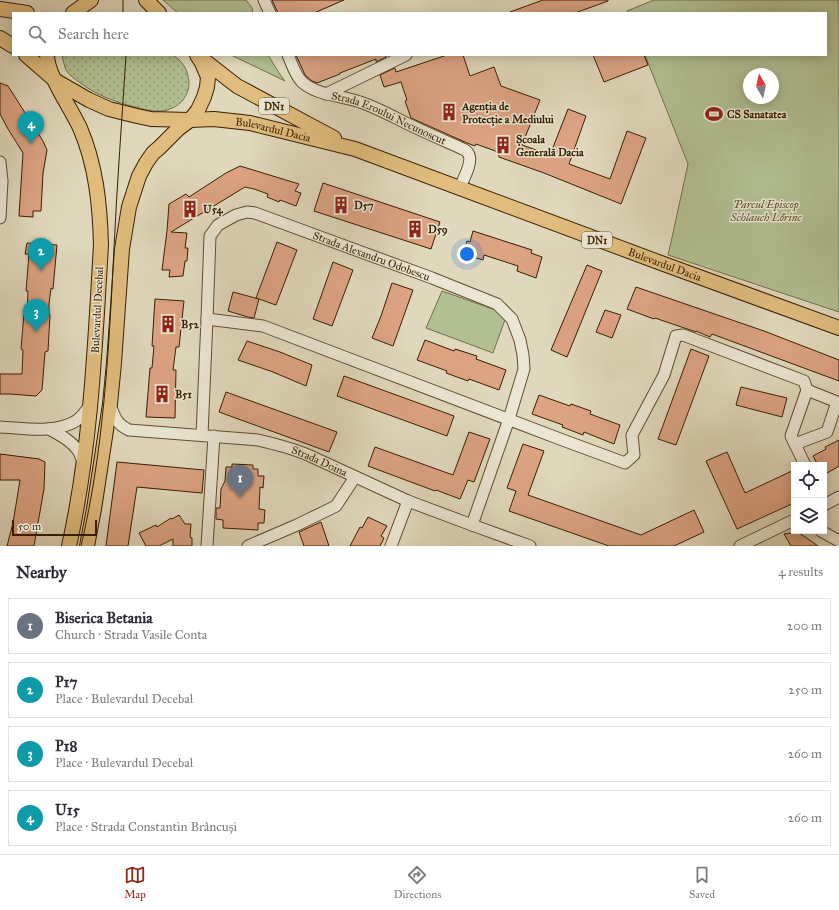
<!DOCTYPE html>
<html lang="en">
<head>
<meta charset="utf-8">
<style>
  body { margin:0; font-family:"IM FELL Great Primer",serif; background:#f7f7f7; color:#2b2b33 }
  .controls { position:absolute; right:12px; bottom:12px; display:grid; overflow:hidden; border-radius:0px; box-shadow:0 2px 10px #0003 }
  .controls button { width:36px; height:36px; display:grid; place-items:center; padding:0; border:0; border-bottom:1px solid #e1e1e2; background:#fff; color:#2b2b33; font:20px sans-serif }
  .compass { position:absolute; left:743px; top:68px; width:36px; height:36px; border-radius:50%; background:#fff; box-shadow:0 2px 10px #0003; rotate:351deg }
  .scale { position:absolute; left:12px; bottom:10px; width:85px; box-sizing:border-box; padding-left:4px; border:2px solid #371f00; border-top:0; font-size:11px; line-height:14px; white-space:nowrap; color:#371f00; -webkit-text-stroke:3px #ebe6d3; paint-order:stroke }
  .you { position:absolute; left:467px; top:254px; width:14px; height:14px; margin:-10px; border:3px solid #fff; border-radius:50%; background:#1a73e8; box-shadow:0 0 0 6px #1a73e833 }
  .badge { display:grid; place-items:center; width:26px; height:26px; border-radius:50%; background:#8f2418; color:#fff; font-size:13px; font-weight:700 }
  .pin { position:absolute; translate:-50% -33px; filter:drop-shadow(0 1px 2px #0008) }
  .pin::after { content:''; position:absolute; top:21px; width:14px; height:12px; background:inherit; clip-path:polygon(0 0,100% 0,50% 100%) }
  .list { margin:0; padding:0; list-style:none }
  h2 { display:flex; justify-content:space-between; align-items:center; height:52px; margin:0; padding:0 16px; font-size:17px }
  h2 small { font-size:13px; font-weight:400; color:#7c7c81 }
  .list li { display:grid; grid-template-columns:26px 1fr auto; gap:12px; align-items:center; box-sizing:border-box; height:56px; margin:0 8px 8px; padding:0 8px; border:1px solid #e1e1e2; border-radius:0px }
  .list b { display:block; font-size:15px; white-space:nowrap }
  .list p { margin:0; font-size:13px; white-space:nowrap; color:#7c7c81 }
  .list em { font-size:13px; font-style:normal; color:#7c7c81 }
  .icon { flex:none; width:22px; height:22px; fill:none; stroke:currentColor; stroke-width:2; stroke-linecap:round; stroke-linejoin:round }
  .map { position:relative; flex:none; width:839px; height:546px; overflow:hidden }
  .search { position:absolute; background:#fff; box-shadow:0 2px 10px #0003; left:12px; right:12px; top:12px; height:44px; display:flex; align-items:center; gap:10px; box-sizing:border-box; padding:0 14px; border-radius:0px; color:#7c7c81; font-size:15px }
  .sheet { height:308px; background:#fff }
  nav { display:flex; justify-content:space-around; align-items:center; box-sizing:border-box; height:56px; border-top:1px solid #e1e1e2; background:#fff; font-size:11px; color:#7c7c81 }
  nav a { display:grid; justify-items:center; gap:2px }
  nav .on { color:#8f2418 }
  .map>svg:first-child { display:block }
  .grass { fill:url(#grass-dots); stroke:#746f49 }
  .green { fill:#b1bf92; stroke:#746f49; fill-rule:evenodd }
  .building { fill:#dca383; stroke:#371f00 }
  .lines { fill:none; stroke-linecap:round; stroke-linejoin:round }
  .minor-casing { stroke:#614d2f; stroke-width:13 }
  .major-casing { stroke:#371f00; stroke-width:16 }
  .minor { stroke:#ebe6d3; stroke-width:11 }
  .major { stroke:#e0bc7e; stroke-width:14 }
  .tram { stroke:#371f00; stroke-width:1 }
  .labels { text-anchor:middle; stroke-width:3; stroke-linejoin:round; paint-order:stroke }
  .shield { fill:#ebe6d3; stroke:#6d5b3f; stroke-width:1 }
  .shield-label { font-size:10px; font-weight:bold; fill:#371f00 }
  .poi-label { font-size:11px; font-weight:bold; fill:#371f00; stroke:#ebe6d3; text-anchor:start }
  .street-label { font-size:11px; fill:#371f00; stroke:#ebe6d3 }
  .park-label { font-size:11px; font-style:italic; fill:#564724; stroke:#ebe6d3 }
</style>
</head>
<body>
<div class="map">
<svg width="839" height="546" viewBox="0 0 839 546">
  <defs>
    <pattern id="grass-dots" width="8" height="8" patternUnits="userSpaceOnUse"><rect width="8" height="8" fill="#b1bf92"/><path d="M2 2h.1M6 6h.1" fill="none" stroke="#919b75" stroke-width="1.8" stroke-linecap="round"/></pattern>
  </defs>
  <rect width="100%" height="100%" fill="#e0d8bc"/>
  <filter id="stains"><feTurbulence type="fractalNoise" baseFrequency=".005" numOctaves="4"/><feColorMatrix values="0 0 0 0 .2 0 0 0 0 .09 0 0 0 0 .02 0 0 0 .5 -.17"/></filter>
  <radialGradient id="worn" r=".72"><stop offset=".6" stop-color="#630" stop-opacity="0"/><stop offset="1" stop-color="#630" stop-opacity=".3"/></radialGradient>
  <!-- grass -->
  <path class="grass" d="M 62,55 L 173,55 C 184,63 188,70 189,83 C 189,90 187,94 183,100 C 178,106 170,110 162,111 C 153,112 144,109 135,107 C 115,102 96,95 79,82 C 75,79 69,75 66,70 C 64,65 63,60 62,55 Z"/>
  <!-- green -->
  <g class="green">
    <polygon points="163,0 246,0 252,8 253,13 178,13"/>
    <path d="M 654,0 L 839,0 L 839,312 L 668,255 L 671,242 L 688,164 L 645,55 L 826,55 L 826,13 L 628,13 L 627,11 ZM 749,74 L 773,74 L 773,98 L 749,98 Z"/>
    <polygon points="231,55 268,55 279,73 285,81"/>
    <polygon points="442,291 507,314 493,353 426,328"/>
  </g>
  <!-- building -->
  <g class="building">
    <polygon points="272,0 344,0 314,13 278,13"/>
    <polygon points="543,0 608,0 608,1 575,13 510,13 510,12"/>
    <polygon points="296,55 385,55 386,57 376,62 376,59 340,73 340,74 317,83 312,81 305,75"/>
    <polygon points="447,55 463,55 470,76 494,67 501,86 540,100 522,145 550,155 568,109 586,116 569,164 610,179 627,131 646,138 621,204 544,173 499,157 498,152 476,144 475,146 467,143 411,118 405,101 407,100 401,82 384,87 380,75 395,68 396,72"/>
    <polygon points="593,55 644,55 648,65 604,82"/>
    <polygon points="0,83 8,86 43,141 47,150 43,173 41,211 33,211 33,217 19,216 23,153 8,129 0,114"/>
    <polygon points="240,166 299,184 295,191 301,193 296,206 280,200 279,202 267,197 268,194 254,189 245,187 171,232 187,233 185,248 188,248 187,261 185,261 183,276 169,277 170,270 162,270 167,231 169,204 186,194 189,197 226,173"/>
    <polygon points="323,183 440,222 431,249 314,211"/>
    <polygon points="473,231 532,250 531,253 542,257 536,278 517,271 518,266 484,255 483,260 463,254 467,241 470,242"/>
    <polygon points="277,242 297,250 276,305 256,298"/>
    <polygon points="27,243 57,245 53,289 51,288 49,304 49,315 50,315 48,351 45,352 42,390 36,396 10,394 0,394 0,374 22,374 23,350 21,349 24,313 27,313 28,291 26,291 29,254 25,254"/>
    <polygon points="333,262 353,270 332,326 313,319"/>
    <polygon points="587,265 602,271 567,357 551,350"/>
    <polygon points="392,283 413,290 393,346 372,338 381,316"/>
    <polygon points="636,287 764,331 839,360 839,381 712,334 710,337 696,331 696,332 655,318 654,319 627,309"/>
    <polygon points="233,292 259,299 254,318 248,317 228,311"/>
    <polygon points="155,299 184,301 179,347 176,347 173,370 176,370 175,418 146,417 150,368 152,368 154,346 152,346"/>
    <polygon points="605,310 621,315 612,338 596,332"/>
    <polygon points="425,340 454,351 455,349 477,356 476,359 506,370 499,390 469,379 468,381 446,373 447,371 417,360"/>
    <polygon points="247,341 280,352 312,365 306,386 273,372 238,360"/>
    <polygon points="691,349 709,356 676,445 658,439"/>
    <polygon points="344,376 454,416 447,436 337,396"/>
    <polygon points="741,387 787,398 782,417 736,405"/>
    <polygon points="226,392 337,432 329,452 219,412"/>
    <polygon points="539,395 570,406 571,404 591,411 590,414 620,425 614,444 584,432 583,435 562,427 563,425 532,414"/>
    <polygon points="469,432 490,439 474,482 468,480 460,499 436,490 435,491 368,466 375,447 453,475"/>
    <polygon points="839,440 839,466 824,475 824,465 818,465 813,456 826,449 825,447"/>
    <polygon points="523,444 544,451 528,495 641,535 694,510 704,532 674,546 609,546 509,511 516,491 507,488"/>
    <polygon points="727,452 745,493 794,470 794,503 737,529 706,461"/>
    <polygon points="0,454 39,459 45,462 44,489 34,546 7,546 13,523 20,480 0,480"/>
    <polygon points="117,462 204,470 202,493 137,487 128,546 106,546"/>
    <polygon points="232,464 253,465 253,469 258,469 258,476 264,476 263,488 260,487 259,509 265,510 264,523 258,523 258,530 223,528 223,520 216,519 216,508 220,508 221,489 225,481 226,467 232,467"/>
    <polygon points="179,515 185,524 191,524 190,537 192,538 192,546 173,546 173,539 159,546 146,546 139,533 156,525 157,527 171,518 172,519"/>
    <polygon points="368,517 387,526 381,536 384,538 380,546 350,546 360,527 362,528"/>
    <polygon points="321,522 329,546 304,546 299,532"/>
    <polygon points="798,532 818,546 791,546 784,534"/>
  </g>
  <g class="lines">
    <!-- minor casing -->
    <g class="minor-casing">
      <g id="minor">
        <polyline points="264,0 270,13"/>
        <path id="s1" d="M 288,55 C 292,64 295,75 302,82 C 318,96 341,95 360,102 C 375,107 390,115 404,122 C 424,132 443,140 463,149 C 465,150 467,151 468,153 C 474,161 463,180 459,189"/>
        <polyline points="326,94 406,55"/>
        <polyline points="0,162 2,181 0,218"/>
        <polyline points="207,319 263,326 560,439 625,463 634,455 632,435 664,375 676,336 683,335 804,381 807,390"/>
        <path id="s2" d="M 110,405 C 115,417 116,424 129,430 L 258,440 C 275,444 292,448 308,455 L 408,501 L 472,525 L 530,546"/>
        <path d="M 0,427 C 24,428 54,434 76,421 C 82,417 86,411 90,405"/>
        <path d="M 49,429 C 60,435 72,441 79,452 C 81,456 82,460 84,464"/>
        <path id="s3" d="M 202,435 L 207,319 L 210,236 L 218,225 L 236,215 L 247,212 L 255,213 L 432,278 L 497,304 L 512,319 L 520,340 L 523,355 L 524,369 L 509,419 L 472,525"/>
        <polyline points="795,444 827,432 837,402 807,390"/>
        <polyline points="805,465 791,436 807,390"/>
        <polyline points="824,505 839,497"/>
        <polyline points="821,531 839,541"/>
        <polyline points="207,546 214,436"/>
        <polyline points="248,546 297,525 336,506 355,477"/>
        <polyline points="391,546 408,501"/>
        <polyline points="740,546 794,520"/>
      </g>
    </g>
    <!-- major casing -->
    <g class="major-casing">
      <g id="major">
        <polyline points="146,0 159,13"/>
        <polyline points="0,9 27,13"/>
        <polyline points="73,13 91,0"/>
        <polyline points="0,38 13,46"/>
        <path id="s4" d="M 26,55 L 56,81 L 89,100 L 109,109 L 137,116 L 151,119 L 190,120 L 214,119 L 250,123 L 355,149 L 661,263 L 839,328"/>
        <path d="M 47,55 C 47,75 71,108 80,128 C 96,165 100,205 101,245 C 95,346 91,447 69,546"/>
        <polyline points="201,58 237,86 334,138"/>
        <polyline points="87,546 94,509 110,404 114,363 122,249 129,207 139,176 146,163 153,153 159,148 178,129 190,120 198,110 204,97 207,87 208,77 202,63 197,55"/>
      </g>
    </g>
    <!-- minor -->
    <use href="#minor" class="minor"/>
    <!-- major -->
    <use href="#major" class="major"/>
    <!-- tram -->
    <g class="tram">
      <polyline points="123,13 123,0"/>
      <path d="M 81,546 C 104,449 109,348 114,248 C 117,184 122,119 126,55"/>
    </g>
  </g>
  <!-- icons -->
  <defs>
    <g id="building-bare" transform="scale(1.38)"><path d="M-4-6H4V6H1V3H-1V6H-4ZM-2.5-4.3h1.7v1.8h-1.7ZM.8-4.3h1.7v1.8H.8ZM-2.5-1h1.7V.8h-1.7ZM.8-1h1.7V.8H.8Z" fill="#8f2418" stroke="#ebe6d3" stroke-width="2.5" paint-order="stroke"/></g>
    <g id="stadium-bare" transform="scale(1.38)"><path d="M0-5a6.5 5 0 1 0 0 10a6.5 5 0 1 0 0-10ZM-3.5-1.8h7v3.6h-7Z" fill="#8f2418" stroke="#ebe6d3" stroke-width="2.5" paint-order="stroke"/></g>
  </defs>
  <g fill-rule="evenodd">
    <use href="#building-bare" x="449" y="112"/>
    <use href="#stadium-bare" x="714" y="114"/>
    <use href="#building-bare" x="503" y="145"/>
    <use href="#building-bare" x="341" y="205"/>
    <use href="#building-bare" x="190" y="209"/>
    <use href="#building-bare" x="415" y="229"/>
    <use href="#building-bare" x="168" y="324"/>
    <use href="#building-bare" x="162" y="394"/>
  </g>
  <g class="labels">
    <!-- shield labels -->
    <g class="shield">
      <rect x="259" y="98" width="30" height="16" rx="3"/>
      <rect x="582" y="232" width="30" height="16" rx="3"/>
    </g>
    <g class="shield-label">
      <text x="274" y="110">DN1</text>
      <text x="597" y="244">DN1</text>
    </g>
    <!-- poi labels -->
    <g class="poi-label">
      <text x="462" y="110">Agenția de<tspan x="462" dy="13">Protecție a Mediului</tspan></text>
      <text x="727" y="118">CS Sanatatea</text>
      <text x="516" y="143">Școala<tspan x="516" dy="13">Generală Dacia</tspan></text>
      <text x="354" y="209">D57</text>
      <text x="203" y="213">U54</text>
      <text x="428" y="233">D59</text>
      <text x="181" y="328">B52</text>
      <text x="175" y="398">B51</text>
    </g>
    <!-- street labels -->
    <g class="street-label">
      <text dy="4" stroke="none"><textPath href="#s1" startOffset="125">Strada Eroului Necunoscut</textPath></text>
      <text dy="4" stroke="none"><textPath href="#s4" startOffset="266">Bulevardul Dacia</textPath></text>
      <text dy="4" stroke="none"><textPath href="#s3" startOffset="377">Strada Alexandru Odobescu</textPath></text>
      <text dy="4" stroke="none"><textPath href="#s4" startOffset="681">Bulevardul Dacia</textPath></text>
      <text transform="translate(97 310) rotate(-87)" y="4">Bulevardul Decebal</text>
      <text dy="4" stroke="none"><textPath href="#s2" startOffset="227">Strada Doina</textPath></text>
    </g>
    <!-- park labels -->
    <g class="park-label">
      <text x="766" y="208">Parcul Episcop<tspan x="766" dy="13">Schlauch Lőrinc</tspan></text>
    </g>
  </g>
  <rect width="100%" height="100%" filter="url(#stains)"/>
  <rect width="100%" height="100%" fill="url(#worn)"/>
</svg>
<div class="controls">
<button><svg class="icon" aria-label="locate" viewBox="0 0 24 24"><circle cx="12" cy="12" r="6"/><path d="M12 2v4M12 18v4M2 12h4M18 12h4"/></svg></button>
<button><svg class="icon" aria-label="layers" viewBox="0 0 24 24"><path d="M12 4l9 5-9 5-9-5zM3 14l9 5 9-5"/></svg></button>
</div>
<svg class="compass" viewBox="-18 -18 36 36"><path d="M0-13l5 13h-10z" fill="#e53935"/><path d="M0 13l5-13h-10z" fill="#7c7c81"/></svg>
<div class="scale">50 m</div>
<div class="you"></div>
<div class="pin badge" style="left:240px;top:498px;background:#6b7280">1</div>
<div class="pin badge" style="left:41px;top:271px;background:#0f9aa8">2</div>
<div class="pin badge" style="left:36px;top:332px;background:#0f9aa8">3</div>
<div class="pin badge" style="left:31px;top:144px;background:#0f9aa8">4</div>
<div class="search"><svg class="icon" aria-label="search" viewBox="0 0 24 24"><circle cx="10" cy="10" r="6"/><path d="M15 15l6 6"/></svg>Search here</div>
</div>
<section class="sheet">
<h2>Nearby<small>4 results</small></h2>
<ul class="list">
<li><span class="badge" style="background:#6b7280">1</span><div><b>Biserica Betania</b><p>Church · Strada Vasile Conta</p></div><em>200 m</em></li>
<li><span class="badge" style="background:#0f9aa8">2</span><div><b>P17</b><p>Place · Bulevardul Decebal</p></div><em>250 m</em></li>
<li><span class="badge" style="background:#0f9aa8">3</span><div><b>P18</b><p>Place · Bulevardul Decebal</p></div><em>260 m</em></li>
<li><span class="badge" style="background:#0f9aa8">4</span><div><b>U15</b><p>Place · Strada Constantin Brâncuși</p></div><em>260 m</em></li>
</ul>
</section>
<nav>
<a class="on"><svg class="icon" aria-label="map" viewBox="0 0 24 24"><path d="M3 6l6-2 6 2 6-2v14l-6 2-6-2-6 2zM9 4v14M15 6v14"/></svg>Map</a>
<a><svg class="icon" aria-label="directions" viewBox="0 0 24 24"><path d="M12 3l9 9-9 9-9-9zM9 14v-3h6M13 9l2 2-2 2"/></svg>Directions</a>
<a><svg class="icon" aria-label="saved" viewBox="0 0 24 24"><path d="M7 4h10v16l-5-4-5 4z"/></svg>Saved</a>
</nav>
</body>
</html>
